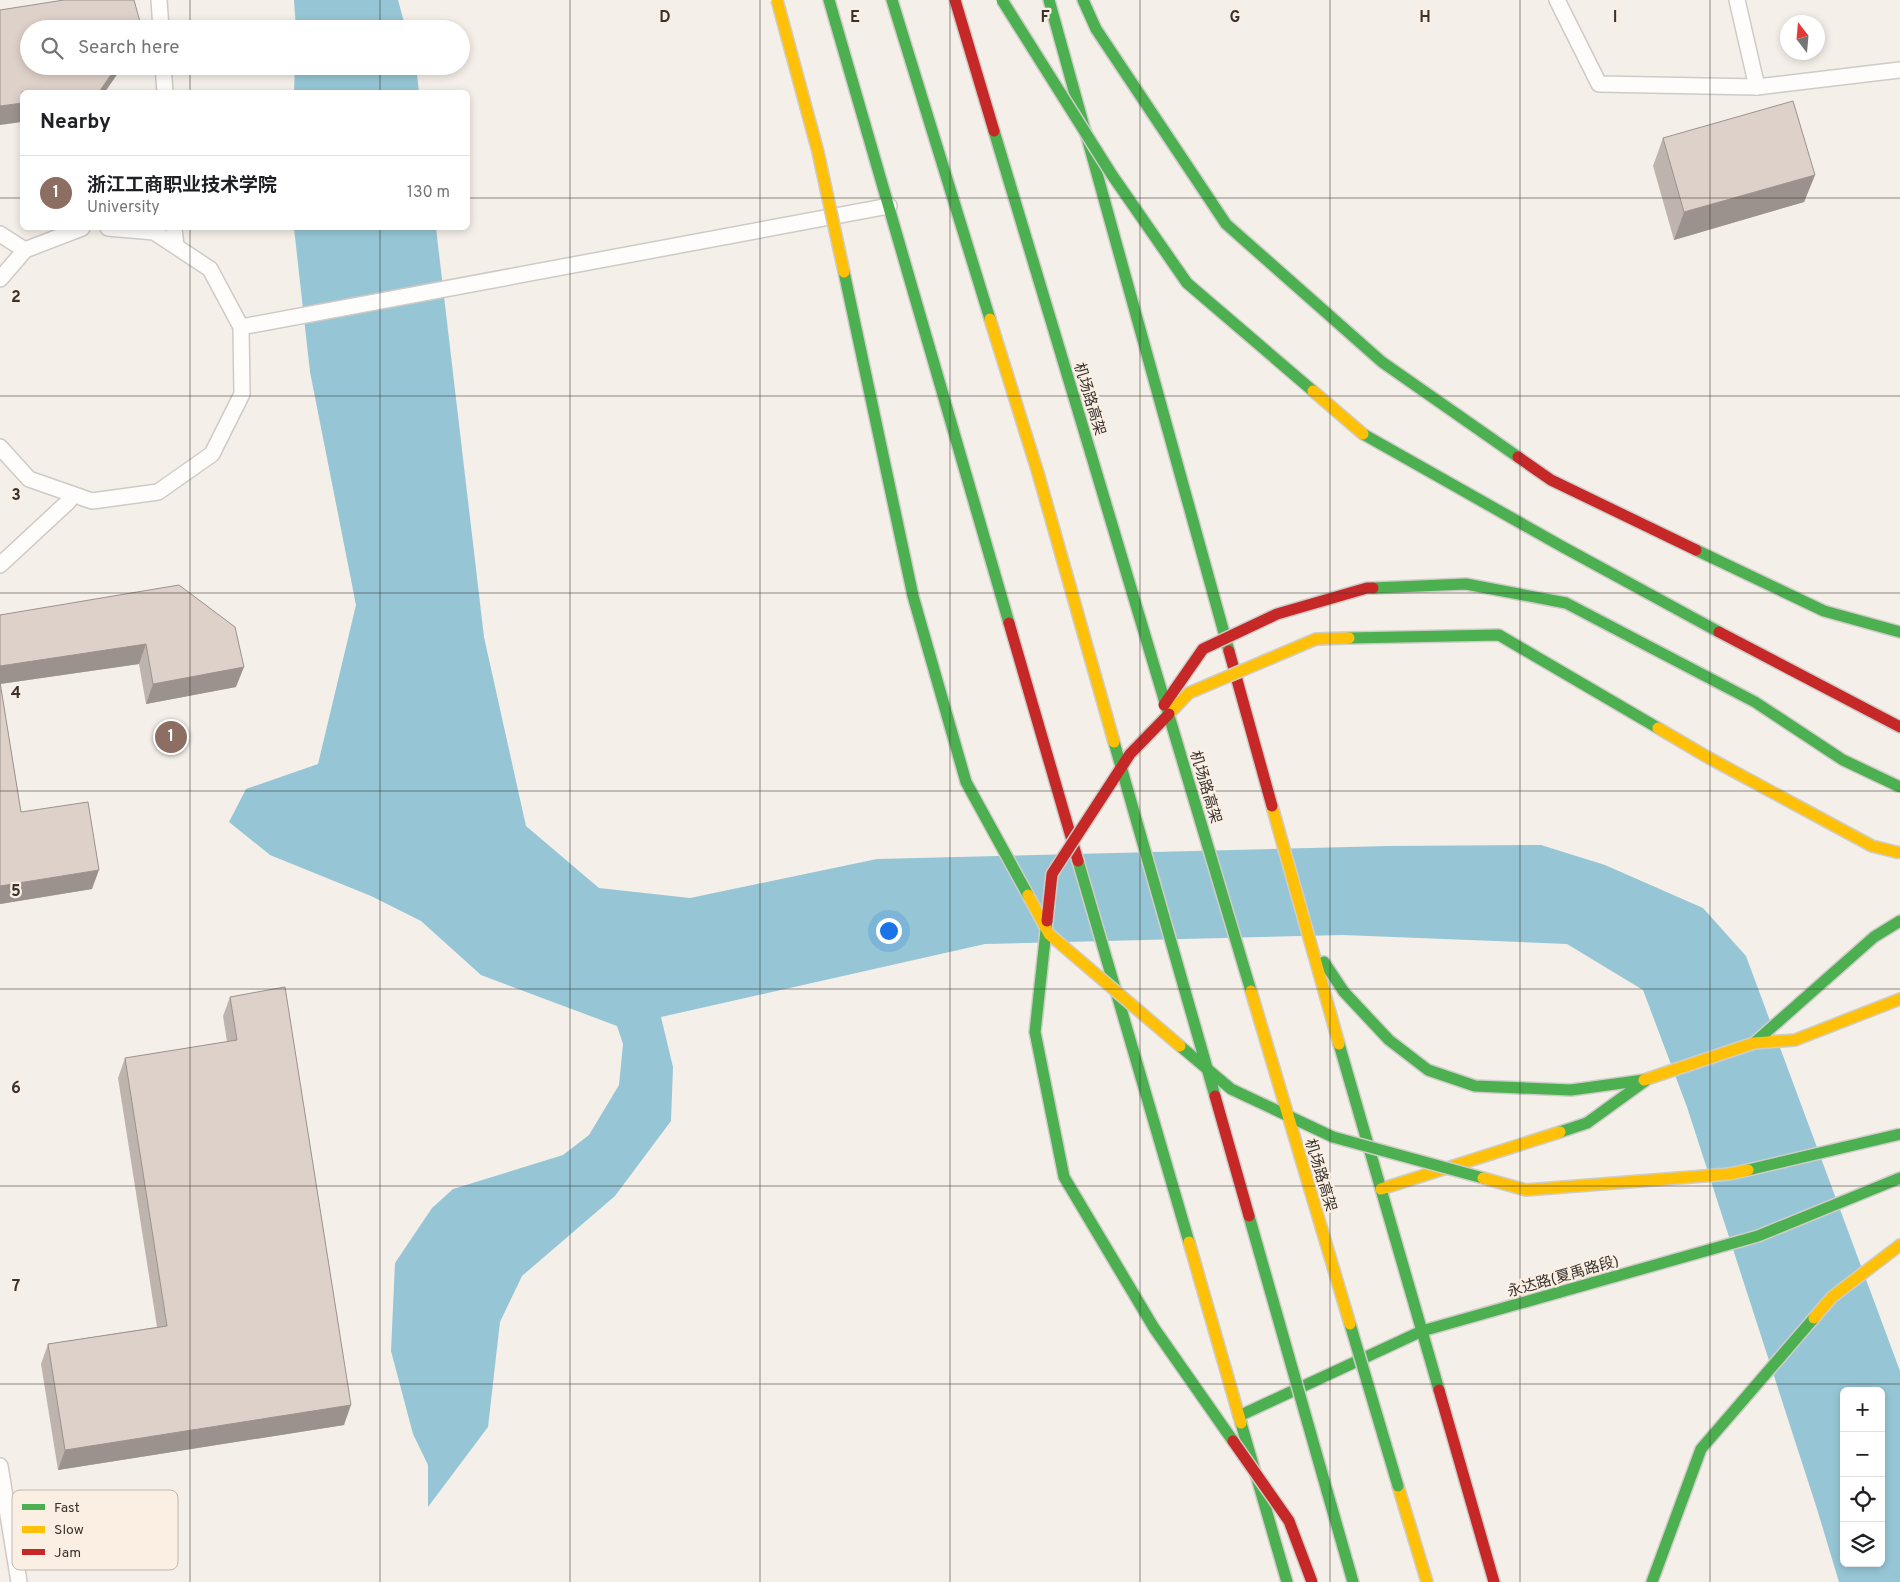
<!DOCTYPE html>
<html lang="en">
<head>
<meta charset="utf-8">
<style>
  body { margin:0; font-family:Overpass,"Noto Sans SC",sans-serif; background:#f6f6f6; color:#202124 }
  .controls { position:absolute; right:15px; bottom:15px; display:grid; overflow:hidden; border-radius:8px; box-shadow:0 2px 8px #0003 }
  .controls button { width:45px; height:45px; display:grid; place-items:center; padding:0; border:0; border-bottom:1px solid #e0e0e0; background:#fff; color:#202124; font:25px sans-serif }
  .compass { position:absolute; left:1780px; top:15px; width:45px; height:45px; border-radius:50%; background:#fff; box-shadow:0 2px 8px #0003; rotate:344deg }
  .you { position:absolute; left:888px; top:930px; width:18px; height:18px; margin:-12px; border:4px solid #fff; border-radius:50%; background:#1a73e8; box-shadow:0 0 0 8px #1a73e833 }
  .badge { display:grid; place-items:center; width:32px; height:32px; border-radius:50%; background:#1a73e8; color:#fff; font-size:16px; font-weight:700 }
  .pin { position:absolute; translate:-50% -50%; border:2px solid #fff; box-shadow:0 1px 5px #0006 }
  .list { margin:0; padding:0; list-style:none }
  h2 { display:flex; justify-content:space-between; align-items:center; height:65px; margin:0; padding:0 20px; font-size:21px }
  h2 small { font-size:16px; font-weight:400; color:#757577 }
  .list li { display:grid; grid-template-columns:32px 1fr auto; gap:15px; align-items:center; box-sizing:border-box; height:75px; padding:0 20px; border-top:1px solid #e0e0e0 }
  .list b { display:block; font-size:19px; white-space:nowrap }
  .list p { margin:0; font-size:16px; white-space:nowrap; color:#757577 }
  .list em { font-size:16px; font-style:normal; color:#757577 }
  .icon { flex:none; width:28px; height:28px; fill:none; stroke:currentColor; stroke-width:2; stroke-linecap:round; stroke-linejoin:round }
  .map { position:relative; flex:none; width:1900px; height:1582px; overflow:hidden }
  .search { position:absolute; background:#fff; box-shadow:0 2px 8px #0003; left:20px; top:20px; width:450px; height:55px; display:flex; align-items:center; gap:12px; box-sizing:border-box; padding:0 18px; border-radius:28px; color:#757577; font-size:19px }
  .panel { position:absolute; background:#fff; box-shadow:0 2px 8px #0003; left:20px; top:90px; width:450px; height:140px; border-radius:8px }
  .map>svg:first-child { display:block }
  .water { fill:#96c6d5; fill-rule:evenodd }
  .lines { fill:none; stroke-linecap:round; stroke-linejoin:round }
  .lane-casing { stroke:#cfcac5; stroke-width:18 }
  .fast-casing { stroke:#cfcdc9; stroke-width:14 }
  .slow-casing { stroke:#cfcdc9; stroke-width:14 }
  .jam-casing { stroke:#cfcdc9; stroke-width:14 }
  .lane { stroke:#fefdfc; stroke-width:15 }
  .fast { stroke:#4caf50; stroke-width:11 }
  .slow { stroke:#ffc107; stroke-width:11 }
  .jam { stroke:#c62828; stroke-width:11 }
  .fast-bridge-casing { stroke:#cfcdc9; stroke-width:14; stroke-linecap:butt }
  .slow-bridge-casing { stroke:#cfcdc9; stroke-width:14; stroke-linecap:butt }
  .jam-bridge-casing { stroke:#cfcdc9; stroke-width:14; stroke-linecap:butt }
  .fast-bridge { stroke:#4caf50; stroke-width:11 }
  .slow-bridge { stroke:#ffc107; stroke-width:11 }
  .jam-bridge { stroke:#c62828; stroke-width:11 }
  .wall { fill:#bfb4ad }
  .shaded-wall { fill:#9b928d }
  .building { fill:#ded1c9; stroke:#9b928d }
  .grid { fill:none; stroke:#38332f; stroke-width:1; stroke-opacity:0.55 }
  .labels { text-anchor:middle; stroke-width:4.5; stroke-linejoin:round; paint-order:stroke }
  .street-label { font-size:15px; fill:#38332f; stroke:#fbefe3 }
  .key { fill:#fbefe3; stroke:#c0b7ad; stroke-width:1 }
  .key-label { font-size:14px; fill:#38332f }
  .grid-label { font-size:16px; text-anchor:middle; font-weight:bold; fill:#38332f; stroke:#fbefe3; stroke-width:4.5; stroke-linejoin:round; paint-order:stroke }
</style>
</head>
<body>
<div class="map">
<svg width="1900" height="1582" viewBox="0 0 1900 1582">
  <rect width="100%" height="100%" fill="#f5efe9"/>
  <!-- water -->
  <g class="water">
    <polygon points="294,0 398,0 406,29 296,29"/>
    <polygon points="295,66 416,66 419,92 294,92"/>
    <path d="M 294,228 L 436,228 L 484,637 L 526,826 L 599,888 L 690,898 L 877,859 L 1388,846 L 1541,845 L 1605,865 L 1703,908 L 1746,956 L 1900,1371 L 1900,1582 L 1839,1582 L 1817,1509 L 1687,1107 L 1643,990 L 1567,944 L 1343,935 L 985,944 L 661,1017 L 673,1067 L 671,1121 L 615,1196 L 522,1276 L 500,1322 L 488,1427 L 428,1507 L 428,1465 L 413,1434 L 391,1351 L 395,1263 L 432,1208 L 453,1189 L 563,1155 L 589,1135 L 619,1085 L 623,1044 L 617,1026 L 481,975 L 421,921 L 371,896 L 270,855 L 229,822 L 246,789 L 318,764 L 356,605 L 310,372 ZM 1844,1391 L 1881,1391 L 1881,1563 L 1844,1563 Z"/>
  </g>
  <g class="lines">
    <!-- lane casing -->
    <g class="lane-casing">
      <g id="lane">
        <polyline points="159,0 161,29"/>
        <polyline points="1557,0 1599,84 1757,87"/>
        <polyline points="1737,0 1757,87 1900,70"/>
        <polyline points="163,66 165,92"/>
        <polyline points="174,228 176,246"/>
        <polyline points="0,234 25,250"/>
        <polyline points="0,279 25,250 82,228"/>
        <polyline points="241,327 889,206"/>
        <polyline points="0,447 29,479 92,501 158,492 212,454 242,394 241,327 210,269 154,232 108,228"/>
        <polyline points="0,565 69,501"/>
        <polyline points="0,1466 19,1582"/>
      </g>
    </g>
    <!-- fast casing -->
    <g class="fast-casing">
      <g id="fast">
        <polyline points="829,0 1009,623"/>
        <polyline points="892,0 990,319"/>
        <polyline points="1049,0 1229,651"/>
        <polyline points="1083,0 1096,29 1226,224 1382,362 1518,457"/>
        <polyline points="994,131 1091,454"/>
        <polyline points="1363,434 1563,547 1719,632"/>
        <polyline points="1696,550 1824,611 1900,632"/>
        <polyline points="1078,861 1189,1242"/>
        <polyline points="1324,962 1344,992 1389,1040 1428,1070 1475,1086 1571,1090 1644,1080"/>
        <polyline points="1754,1043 1874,937 1900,921"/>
        <polyline points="1339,1044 1439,1390"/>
        <polyline points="1560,1132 1587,1123 1645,1081"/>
        <polyline points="1239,1416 1422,1331 1758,1236 1900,1178"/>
        <polyline points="1241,1423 1287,1582"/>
        <polyline points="1327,1491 1353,1582"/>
        <polyline points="1652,1582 1701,1449 1814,1318"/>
      </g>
    </g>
    <!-- slow casing -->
    <g class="slow-casing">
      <g id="slow">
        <polyline points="990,319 1038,473"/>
        <polyline points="1272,806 1339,1044"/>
        <polyline points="1644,1080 1754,1043 1795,1040 1900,999"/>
        <polyline points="1381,1189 1560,1132"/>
        <polyline points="1189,1242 1241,1423"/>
        <polyline points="1814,1318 1832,1297 1900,1245"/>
        <polyline points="1398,1486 1427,1582"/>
      </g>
    </g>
    <!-- jam casing -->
    <g class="jam-casing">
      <g id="jam">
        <polyline points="955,0 994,131"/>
        <polyline points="1518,457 1551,480 1696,550"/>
        <polyline points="1009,623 1078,861"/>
        <polyline points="1719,632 1900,727"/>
        <polyline points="1229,651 1272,806"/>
        <polyline points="1439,1390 1494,1582"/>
      </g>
    </g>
    <!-- lane -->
    <use href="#lane" class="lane"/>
    <!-- fast -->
    <use href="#fast" class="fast"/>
    <!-- slow -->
    <use href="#slow" class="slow"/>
    <!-- jam -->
    <use href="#jam" class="jam"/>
    <!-- fast-bridge casing -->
    <g class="fast-bridge-casing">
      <g id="fast-bridge">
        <polyline points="1002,0 1112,175 1187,283 1313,391"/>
        <polyline points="844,272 913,596 966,782 1028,895"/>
        <polyline points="1091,454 1251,991"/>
        <polyline points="1373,588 1466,584 1566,603 1755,702 1843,760 1900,787"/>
        <polyline points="1349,638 1499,635 1658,728"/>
        <polyline points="1114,742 1215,1096"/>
        <polyline points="1047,921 1035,1032 1064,1177 1154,1328 1233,1441"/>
        <polyline points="1180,1046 1231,1089 1333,1137 1483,1178"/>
        <polyline points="1748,1170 1900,1134"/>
        <polyline points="1249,1216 1327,1491"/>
        <polyline points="1350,1324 1398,1486"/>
      </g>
    </g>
    <!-- slow-bridge casing -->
    <g class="slow-bridge-casing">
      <g id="slow-bridge">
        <polyline points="777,0 818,152 844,272"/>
        <polyline points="1313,391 1363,434"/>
        <polyline points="1038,473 1114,742"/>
        <polyline points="1169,714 1189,693 1316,639 1349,638"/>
        <polyline points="1658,728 1709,758 1872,846 1900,853"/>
        <polyline points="1028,895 1049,934 1180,1046"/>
        <polyline points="1251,991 1350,1324"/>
        <polyline points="1483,1178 1526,1190 1729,1174 1748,1170"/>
      </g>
    </g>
    <!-- jam-bridge casing -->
    <g class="jam-bridge-casing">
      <g id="jam-bridge">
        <polyline points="1164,705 1203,649 1277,614 1367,588 1373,588"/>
        <polyline points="1047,921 1052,874 1130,754 1169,714"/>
        <polyline points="1215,1096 1249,1216"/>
        <polyline points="1233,1441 1289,1521 1312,1582"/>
      </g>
    </g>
    <!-- fast-bridge -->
    <use href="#fast-bridge" class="fast-bridge"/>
    <!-- slow-bridge -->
    <use href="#slow-bridge" class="slow-bridge"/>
    <!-- jam-bridge -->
    <use href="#jam-bridge" class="jam-bridge"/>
  </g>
  <!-- wall -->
  <g class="wall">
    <polygon points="1663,138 1815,175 1804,202 1674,240 1653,166"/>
    <polygon points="0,615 235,627 236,687 146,704 139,664 0,684 21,812 92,889 0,904"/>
    <polygon points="230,997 344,1425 58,1470 41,1364 48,1344 157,1327 118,1078 125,1058 227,1042 223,1016"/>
  </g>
  <!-- shaded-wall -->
  <g class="shaded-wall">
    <polygon points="117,66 123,66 105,92 99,92"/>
    <polygon points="22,103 22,122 0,125 0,106"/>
    <polygon points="1815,175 1804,202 1674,240 1684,212"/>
    <polygon points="146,644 139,664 0,684 0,666"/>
    <polygon points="244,667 236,687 146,704 153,684"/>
    <polygon points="99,870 92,889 0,904 0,886"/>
    <polygon points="351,1405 344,1425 58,1470 65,1450"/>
  </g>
  <!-- building -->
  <g class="building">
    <polygon points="64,0 134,0 142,29 29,29 29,66 117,66 99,92 22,92 22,103 0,106 0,10"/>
    <polygon points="1793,101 1815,175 1684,212 1663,138"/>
    <polygon points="179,585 235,627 244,667 153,684 146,644 0,666 0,615"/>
    <polygon points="0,682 21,812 88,802 99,870 0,886"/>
    <polygon points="285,987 351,1405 65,1450 48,1344 167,1326 125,1058 237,1040 230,997"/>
  </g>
  <!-- grid -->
  <path class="grid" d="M 190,0 L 190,29M 380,0 L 380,29M 570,0 L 570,1582M 760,0 L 760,1582M 950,0 L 950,1582M 1140,0 L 1140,1582M 1330,0 L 1330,1582M 1520,0 L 1520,1582M 1710,0 L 1710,1582M 190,66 L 190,92M 380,66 L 380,92M 0,198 L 22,198M 468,198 L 1900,198M 190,228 L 190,1582M 380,228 L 380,1582M 0,396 L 1900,396M 0,593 L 1900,593M 0,791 L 1900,791M 0,989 L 1900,989M 0,1186 L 1900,1186M 0,1384 L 1900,1384"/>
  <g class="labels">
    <!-- street labels -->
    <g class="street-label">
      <text transform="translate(1090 399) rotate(73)" y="5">机场路高架</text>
      <text transform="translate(1206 787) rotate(73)" y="5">机场路高架</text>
      <text transform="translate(1321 1175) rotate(73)" y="5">机场路高架</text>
      <text transform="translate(1563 1276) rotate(-16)" y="5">永达路(夏禹路段)</text>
    </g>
  </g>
  <!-- legend -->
  <rect x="12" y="1490" width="166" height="80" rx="8" class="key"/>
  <rect x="22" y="1504" width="23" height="6" fill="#4caf50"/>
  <rect x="22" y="1526" width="23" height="7" fill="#ffc107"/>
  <rect x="22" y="1549" width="23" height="6" fill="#c62828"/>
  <g class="key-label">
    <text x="54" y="1512">Fast</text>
    <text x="54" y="1534">Slow</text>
    <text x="54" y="1557">Jam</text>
  </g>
  <g class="grid-label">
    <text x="665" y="22">D</text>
    <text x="855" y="22">E</text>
    <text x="1045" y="22">F</text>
    <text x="1235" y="22">G</text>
    <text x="1425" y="22">H</text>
    <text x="1615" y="22">I</text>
    <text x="16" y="302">2</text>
    <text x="16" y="500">3</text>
    <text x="16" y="698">4</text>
    <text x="16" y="896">5</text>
    <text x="16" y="1093">6</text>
    <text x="16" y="1291">7</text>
  </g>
</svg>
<div class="controls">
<button>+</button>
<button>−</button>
<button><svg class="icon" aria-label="locate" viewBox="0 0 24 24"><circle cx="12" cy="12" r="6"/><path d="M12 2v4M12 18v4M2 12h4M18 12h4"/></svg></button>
<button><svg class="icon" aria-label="layers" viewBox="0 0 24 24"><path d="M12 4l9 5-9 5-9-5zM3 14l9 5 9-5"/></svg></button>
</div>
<svg class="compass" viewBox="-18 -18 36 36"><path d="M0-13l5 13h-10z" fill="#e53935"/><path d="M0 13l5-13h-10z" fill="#757577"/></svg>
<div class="you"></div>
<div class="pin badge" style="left:171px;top:737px;background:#8d6e63">1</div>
<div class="search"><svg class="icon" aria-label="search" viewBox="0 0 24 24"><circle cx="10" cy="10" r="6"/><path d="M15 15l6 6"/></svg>Search here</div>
<section class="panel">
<h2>Nearby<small></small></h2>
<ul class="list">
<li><span class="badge" style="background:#8d6e63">1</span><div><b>浙江工商职业技术学院</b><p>University</p></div><em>130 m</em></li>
</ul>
</section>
</div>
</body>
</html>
